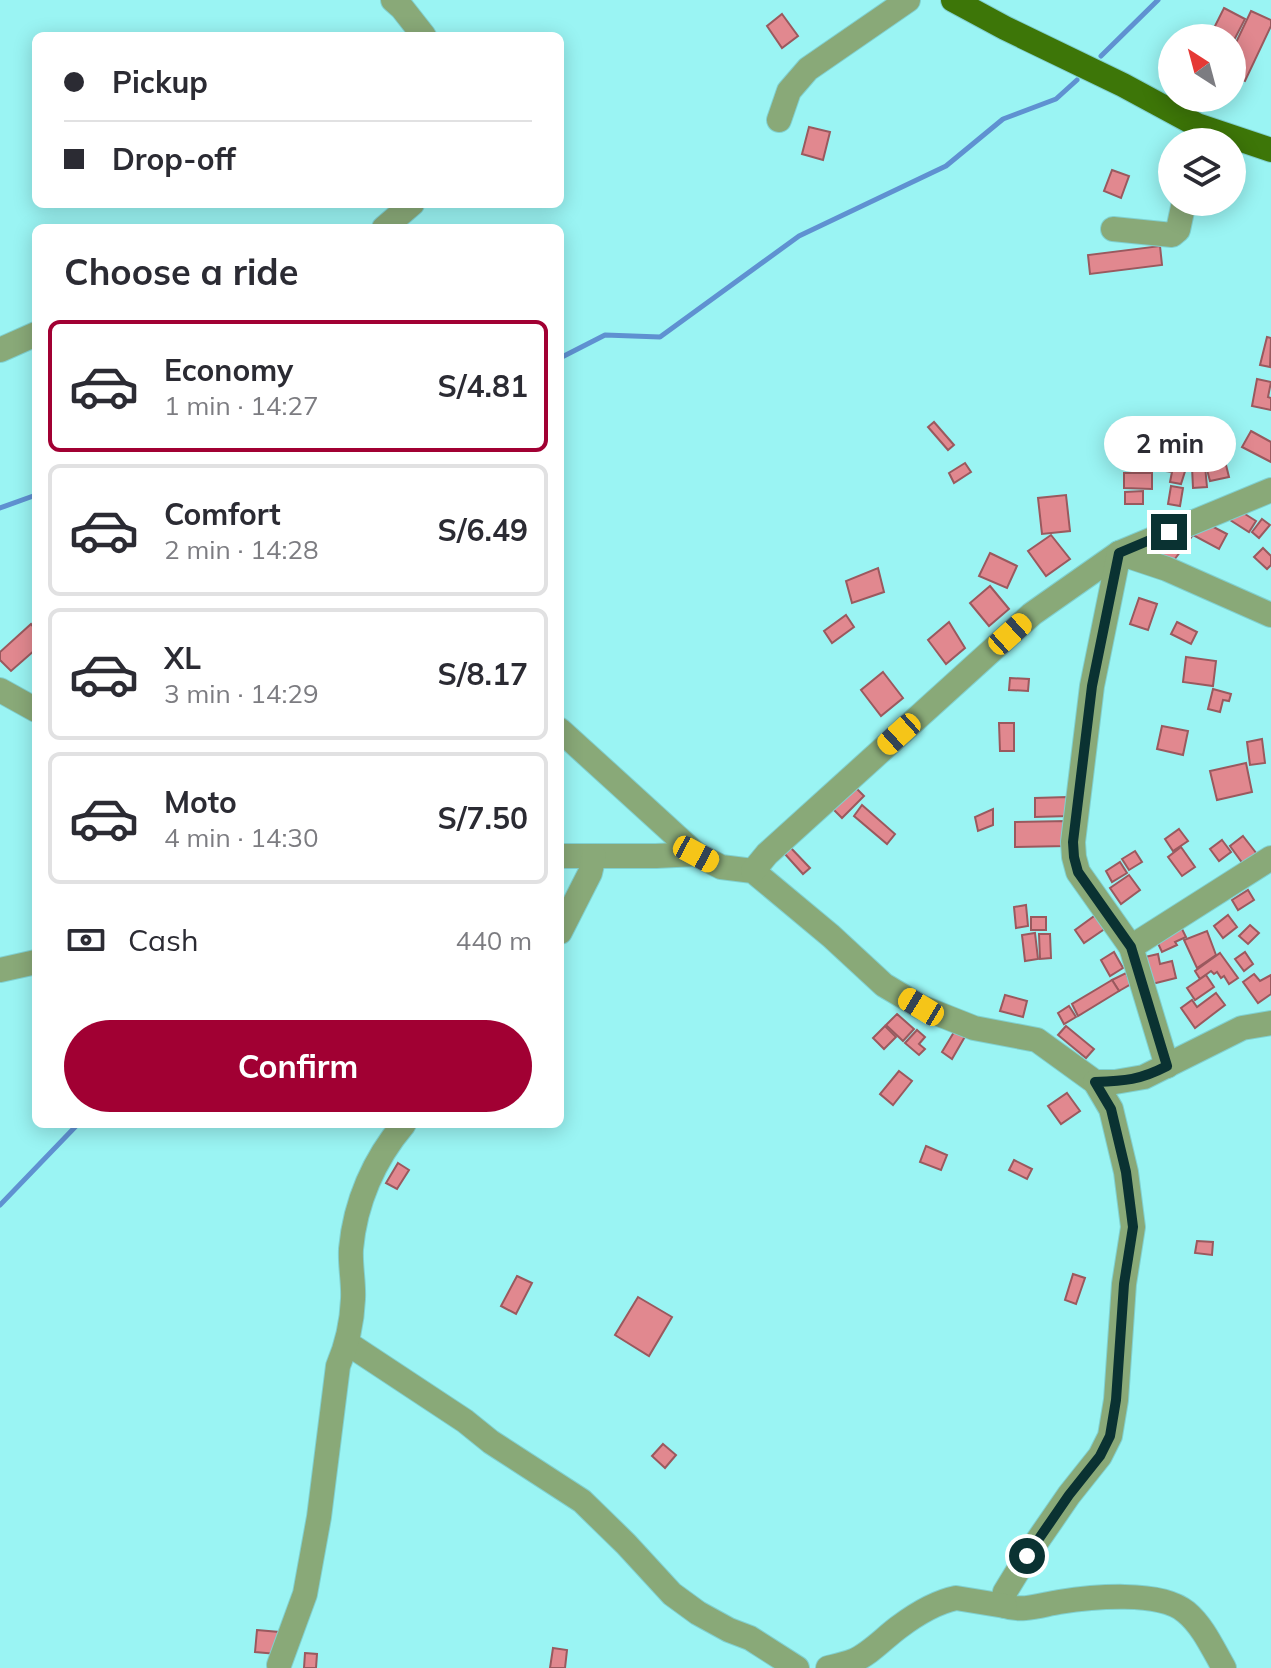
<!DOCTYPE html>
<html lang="en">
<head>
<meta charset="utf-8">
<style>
  :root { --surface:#fff; --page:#f7f7f7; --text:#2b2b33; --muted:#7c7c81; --line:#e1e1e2; --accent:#a10033 }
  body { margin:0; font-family:Mulish,sans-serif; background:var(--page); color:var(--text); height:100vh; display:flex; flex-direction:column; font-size:30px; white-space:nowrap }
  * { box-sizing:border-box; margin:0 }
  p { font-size:26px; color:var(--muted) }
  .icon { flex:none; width:44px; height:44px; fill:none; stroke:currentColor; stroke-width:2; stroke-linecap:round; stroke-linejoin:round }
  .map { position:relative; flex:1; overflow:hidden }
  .side { position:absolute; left:32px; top:224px; width:532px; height:904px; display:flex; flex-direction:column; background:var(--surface); border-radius:12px; box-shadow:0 4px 20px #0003 }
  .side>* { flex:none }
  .guide { position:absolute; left:32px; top:32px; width:532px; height:176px; border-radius:12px; box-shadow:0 4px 20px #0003; display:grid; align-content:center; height:176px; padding:0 32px; background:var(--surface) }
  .needle { width:52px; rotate:324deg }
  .buttons { position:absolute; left:1158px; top:24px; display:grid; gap:16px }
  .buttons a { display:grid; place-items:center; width:88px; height:88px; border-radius:50%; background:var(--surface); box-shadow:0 4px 20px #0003; font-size:40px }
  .end { position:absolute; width:36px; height:36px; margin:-18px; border:10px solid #0a3232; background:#fff; box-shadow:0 0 0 4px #fff }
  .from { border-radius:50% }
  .bubble { position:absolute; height:56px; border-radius:28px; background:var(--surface); box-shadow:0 4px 20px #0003; font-size:26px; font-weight:700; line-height:56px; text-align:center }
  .car { position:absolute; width:24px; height:48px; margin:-24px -12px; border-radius:10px; box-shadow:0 0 6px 2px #0007; background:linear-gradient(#f5c518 24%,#345 0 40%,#f5c518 0 76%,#345 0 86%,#f5c518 0) }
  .guide b { display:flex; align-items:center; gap:28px; height:76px; font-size:30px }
  .guide b+b { border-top:2px solid var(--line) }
  .guide i { width:20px; height:20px; background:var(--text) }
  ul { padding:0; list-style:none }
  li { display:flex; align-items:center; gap:24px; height:132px; margin:0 16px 12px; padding:0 16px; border:4px solid var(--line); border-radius:12px }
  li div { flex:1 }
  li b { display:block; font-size:30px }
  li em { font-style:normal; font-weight:700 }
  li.current { border-color:var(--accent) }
  li>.icon { width:72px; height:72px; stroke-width:1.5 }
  h2 { padding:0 32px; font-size:36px; line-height:96px }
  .pay { display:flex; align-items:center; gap:20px; height:88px; padding:0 32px; font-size:30px }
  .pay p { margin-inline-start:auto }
  .primary-button { display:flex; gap:16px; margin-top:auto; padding:16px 32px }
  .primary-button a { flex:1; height:92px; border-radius:48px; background:var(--accent); color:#fff; font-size:32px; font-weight:700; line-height:92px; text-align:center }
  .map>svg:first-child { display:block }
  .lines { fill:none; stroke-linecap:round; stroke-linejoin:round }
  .stream { stroke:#5f91d1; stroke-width:5 }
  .building { fill:#e1888f; stroke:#9a595e; stroke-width:2 }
  .minor-casing { stroke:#80d1d0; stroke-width:26 }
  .major-casing { stroke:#80d1d0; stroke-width:26 }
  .minor { stroke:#89a978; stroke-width:24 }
  .major { stroke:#3d7608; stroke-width:24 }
  .route { stroke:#0a3232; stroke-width:10 }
</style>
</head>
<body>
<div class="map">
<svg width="1271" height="1668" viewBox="0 0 1271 1668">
  <rect width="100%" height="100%" fill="#9af4f3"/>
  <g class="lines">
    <g class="stream">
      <path d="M1101,56L1158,0"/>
      <path d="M560,358L605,335L660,337L799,236L946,166L1003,119L1056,99L1077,80"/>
      <path d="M0,508L36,495"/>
      <path d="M0,1205L78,1124"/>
    </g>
  </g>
  <g class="building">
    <path d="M1224,8L1245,19L1232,44V38H1209Z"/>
    <path d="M1251,11L1271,20V26L1245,81L1232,75V51Z"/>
    <path d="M782,14L798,36L782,48L767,26Z"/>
    <path d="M809,127L830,132L823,160L802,154Z"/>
    <path d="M1112,170L1129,176L1121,198L1104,191Z"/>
    <path d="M1160,246L1162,265L1090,274L1088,255Z"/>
    <path d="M1267,337L1271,338L1270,367L1260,365Z"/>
    <path d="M1257,379L1271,382L1268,397L1271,398V410L1252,406Z"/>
    <path d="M934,422L954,445L948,450L928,427Z"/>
    <path d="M1251,431L1271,442V462L1242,447Z"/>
    <path d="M1221,446L1224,458L1207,462L1204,449Z"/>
    <path d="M1172,447L1190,448L1189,460L1171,459Z"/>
    <path d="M1202,448L1203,464L1193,465L1192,449Z"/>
    <path d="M1225,461L1229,477L1210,481L1206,466Z"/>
    <path d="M1167,462L1187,465L1181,484L1170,482L1172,472L1165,471Z"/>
    <path d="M965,463L971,472L954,483L949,473Z"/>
    <path d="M1205,466L1207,487L1193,488L1192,467Z"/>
    <path d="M1124,473H1152V489L1124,488Z"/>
    <path d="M1171,486L1183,488L1180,506L1168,504Z"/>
    <path d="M1143,491V504H1125V492Z"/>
    <path d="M1066,495L1070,531L1042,534L1038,498Z"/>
    <path d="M1237,509L1256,521L1249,532L1230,520Z"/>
    <path d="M1262,519L1270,525L1259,538L1252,532Z"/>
    <path d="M1200,520L1227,534L1219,549L1193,535Z"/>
    <path d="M1184,528L1193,535L1171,564L1151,554Z"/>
    <path d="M1051,535L1070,559L1046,576L1028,551Z"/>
    <path d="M1263,548L1271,556V565L1267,569L1254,557Z"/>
    <path d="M990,553L1017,566L1007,588L979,576Z"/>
    <path d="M878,568L884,592L852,603L846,581Z"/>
    <path d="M990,586L1009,609L989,626L970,603Z"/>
    <path d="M1139,598L1157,604L1148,630L1130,624Z"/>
    <path d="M846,615L854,627L832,643L824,631Z"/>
    <path d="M949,622L965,648L946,664L928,640Z"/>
    <path d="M1177,622L1197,632L1191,644L1171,634Z"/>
    <path d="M31,624L36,630V649L11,671L0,660V652Z"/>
    <path d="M1186,657L1216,661L1213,686L1183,682Z"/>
    <path d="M883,672L903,698L881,716L861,690Z"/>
    <path d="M1010,678L1029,679L1028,691L1009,690Z"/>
    <path d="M1213,689L1231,694L1229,701L1223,700L1220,712L1208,709Z"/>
    <path d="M999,723H1014V751H1000Z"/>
    <path d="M1162,726L1188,731L1183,755L1157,749Z"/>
    <path d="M1262,739L1265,763L1250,765L1247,742Z"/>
    <path d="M1246,763L1252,792L1217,800L1210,771Z"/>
    <path d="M852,784L864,796L842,818L830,806Z"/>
    <path d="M1067,797L1068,816L1035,817V798Z"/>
    <path d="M862,805L895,834L887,844L854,816Z"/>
    <path d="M993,809V825L978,831L975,817Z"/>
    <path d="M1067,821V846L1015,847V822Z"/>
    <path d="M1179,829L1188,841L1173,851L1165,839Z"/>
    <path d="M1243,836L1260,858L1246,868L1230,846Z"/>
    <path d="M1222,840L1231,852L1219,861L1210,849Z"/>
    <path d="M790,847L810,868L803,874L784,853Z"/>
    <path d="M1181,847L1195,867L1182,876L1168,857Z"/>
    <path d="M1135,851L1142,862L1129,870L1122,859Z"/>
    <path d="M1120,862L1127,873L1112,882L1106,871Z"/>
    <path d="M1129,875L1140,890L1121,904L1110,888Z"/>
    <path d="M1248,890L1254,900L1238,910L1232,900Z"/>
    <path d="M1026,905L1028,926L1016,928L1014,907Z"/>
    <path d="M1097,914L1106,928L1084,943L1075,930Z"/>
    <path d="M1228,915L1237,927L1223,938L1214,926Z"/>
    <rect x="1031" y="917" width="15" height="13"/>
    <path d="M1179,923L1186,937L1175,942L1177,945L1162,952L1154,935Z"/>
    <path d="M1250,925L1259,933L1248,944L1239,936Z"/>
    <path d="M1207,931L1216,955L1197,968L1184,940Z"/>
    <path d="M1035,933L1038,959L1025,961L1022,935Z"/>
    <path d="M1039,934H1050L1051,958L1040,959Z"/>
    <path d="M1114,952L1123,968L1110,976L1101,960Z"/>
    <path d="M1245,952L1253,964L1244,971L1235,959Z"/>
    <path d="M1220,953L1238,978L1229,984L1224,976L1221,978L1217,972L1214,974L1211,971L1200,979L1195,971Z"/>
    <path d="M1158,954L1160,964L1172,961L1176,978L1152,984L1145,957Z"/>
    <path d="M1126,973L1131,984L1119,991L1112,980Z"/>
    <path d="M1254,974L1260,981L1271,975V994L1258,1003L1243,982Z"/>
    <path d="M1206,975L1214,987L1195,1000L1187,988Z"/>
    <path d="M1112,980L1119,991L1078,1016L1072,1004Z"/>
    <path d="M1216,993L1225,1005L1195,1028L1181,1008L1192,1000L1197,1007Z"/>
    <path d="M1005,995L1027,1001L1023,1017L1000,1011Z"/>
    <path d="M1069,1006L1076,1017L1064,1024L1058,1013Z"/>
    <path d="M897,1014L914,1029L903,1041L886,1025Z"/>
    <path d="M885,1026L896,1037L884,1049L873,1038Z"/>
    <path d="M1066,1026L1094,1049L1086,1058L1058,1035Z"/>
    <path d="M957,1027L967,1033L952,1059L942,1052Z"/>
    <path d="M917,1030L925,1037L919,1044L925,1049L919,1055L905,1043Z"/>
    <path d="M899,1071L912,1081L893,1105L880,1094Z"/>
    <path d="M1067,1093L1080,1111L1061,1124L1048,1106Z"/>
    <path d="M926,1146L947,1155L941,1170L920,1162Z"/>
    <path d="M1014,1160L1032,1169L1027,1179L1009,1170Z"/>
    <path d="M398,1163L409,1170L397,1189L386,1183Z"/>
    <path d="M1197,1241L1213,1242L1212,1255L1195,1253Z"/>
    <path d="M1073,1274L1085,1278L1076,1304L1065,1300Z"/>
    <path d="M517,1276L532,1283L516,1314L501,1306Z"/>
    <path d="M638,1297L672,1317L649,1356L615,1335Z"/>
    <path d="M663,1444L676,1455L665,1468L652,1456Z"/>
    <path d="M257,1630L279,1632L277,1654L255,1652Z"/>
    <path d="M553,1648L567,1650L565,1668H550Z"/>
    <path d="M305,1653L317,1654L316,1668H304Z"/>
  </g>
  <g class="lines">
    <g class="minor-casing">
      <g id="minor">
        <path d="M393,0L402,8L424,36"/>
        <path d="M779,120L789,91L808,69L908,0"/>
        <path d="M384,228L412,204"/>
        <path d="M1113,229L1172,235L1178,230L1184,202"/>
        <path d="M0,350L36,334"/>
        <path d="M0,690L36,710"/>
        <path d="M560,730L696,854L721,867L753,871L831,936L884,985L921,1007L974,1028L1037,1040L1095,1082L1111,1109L1126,1172L1133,1227L1124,1284L1116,1400L1110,1436L1100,1456L1069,1495L1027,1556L1005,1592L1003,1600L1005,1606C1022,1612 1041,1605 1059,1602C1091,1597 1160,1590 1186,1612C1203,1626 1213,1649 1224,1668"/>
        <path d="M560,856H656L696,854"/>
        <path d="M753,871L767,854L1032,614L1119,553L1271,490"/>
        <path d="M560,932L590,873L594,856"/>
        <path d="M1131,947L1078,872L1074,857L1073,842L1092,686L1119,553L1167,569L1271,615"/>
        <path d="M0,970L36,962"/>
        <path d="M1167,1066L1131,947L1271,858"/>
        <path d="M1095,1082H1115L1144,1077L1242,1028L1271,1023"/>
        <path d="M347,1343L465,1421L491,1442L582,1501L626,1544L672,1594L698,1613L729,1630L750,1638L797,1668"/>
        <path d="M279,1665L305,1594L319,1517L338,1366C347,1345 352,1323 353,1299C354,1283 350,1266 351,1249C355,1203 374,1159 404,1124"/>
        <path d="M828,1668C836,1666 845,1664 853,1661C870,1654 884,1638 899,1627C915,1615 937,1602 956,1598L1005,1606"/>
      </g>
    </g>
    <g class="major-casing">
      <path id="major" d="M953,0L1005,28L1123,85L1197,125L1271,150"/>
    </g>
    <use href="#minor" class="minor"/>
    <use href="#major" class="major"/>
  </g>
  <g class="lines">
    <path class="route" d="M1027,1556L1069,1495L1100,1456L1110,1436L1116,1400L1124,1284L1133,1227L1126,1172L1111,1109L1095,1082C1125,1081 1140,1080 1167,1066L1131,947L1078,872L1074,857L1073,842L1092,686L1119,553L1169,532"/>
  </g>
</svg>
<div class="buttons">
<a><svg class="needle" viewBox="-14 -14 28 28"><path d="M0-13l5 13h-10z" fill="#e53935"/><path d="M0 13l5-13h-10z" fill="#7c7c81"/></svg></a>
<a><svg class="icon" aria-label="layers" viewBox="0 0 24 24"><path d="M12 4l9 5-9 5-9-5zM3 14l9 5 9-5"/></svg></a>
</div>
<i class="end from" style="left:1027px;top:1556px"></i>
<i class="end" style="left:1169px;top:532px"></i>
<div class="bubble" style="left:1104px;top:416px;width:132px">2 min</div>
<i class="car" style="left:1010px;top:634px;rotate:48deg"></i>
<i class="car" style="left:899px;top:734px;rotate:228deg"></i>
<i class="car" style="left:696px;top:854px;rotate:118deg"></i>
<i class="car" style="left:921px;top:1007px;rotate:301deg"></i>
<div class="guide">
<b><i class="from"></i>Pickup</b>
<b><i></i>Drop-off</b>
</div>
<section class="side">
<h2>Choose a ride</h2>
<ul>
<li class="current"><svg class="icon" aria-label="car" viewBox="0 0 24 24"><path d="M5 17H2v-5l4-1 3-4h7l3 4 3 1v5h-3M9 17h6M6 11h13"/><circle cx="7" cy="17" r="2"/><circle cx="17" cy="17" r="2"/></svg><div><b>Economy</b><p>1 min · 14:27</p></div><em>S/4.81</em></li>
<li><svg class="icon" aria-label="car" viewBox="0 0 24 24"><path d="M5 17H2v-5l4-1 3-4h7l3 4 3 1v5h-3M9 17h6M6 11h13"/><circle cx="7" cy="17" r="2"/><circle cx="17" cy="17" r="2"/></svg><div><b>Comfort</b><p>2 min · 14:28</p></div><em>S/6.49</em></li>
<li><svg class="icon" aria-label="car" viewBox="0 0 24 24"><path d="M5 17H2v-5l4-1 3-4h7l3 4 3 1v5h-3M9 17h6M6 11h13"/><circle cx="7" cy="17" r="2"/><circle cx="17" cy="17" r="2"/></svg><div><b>XL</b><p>3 min · 14:29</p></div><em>S/8.17</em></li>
<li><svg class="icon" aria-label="car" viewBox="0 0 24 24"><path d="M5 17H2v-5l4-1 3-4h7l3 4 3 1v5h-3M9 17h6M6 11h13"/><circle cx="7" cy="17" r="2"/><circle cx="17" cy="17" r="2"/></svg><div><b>Moto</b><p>4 min · 14:30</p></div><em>S/7.50</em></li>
</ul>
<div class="pay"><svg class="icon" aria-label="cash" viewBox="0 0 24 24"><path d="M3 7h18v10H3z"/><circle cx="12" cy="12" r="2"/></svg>Cash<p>440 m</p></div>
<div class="primary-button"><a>Confirm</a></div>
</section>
</div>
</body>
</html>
